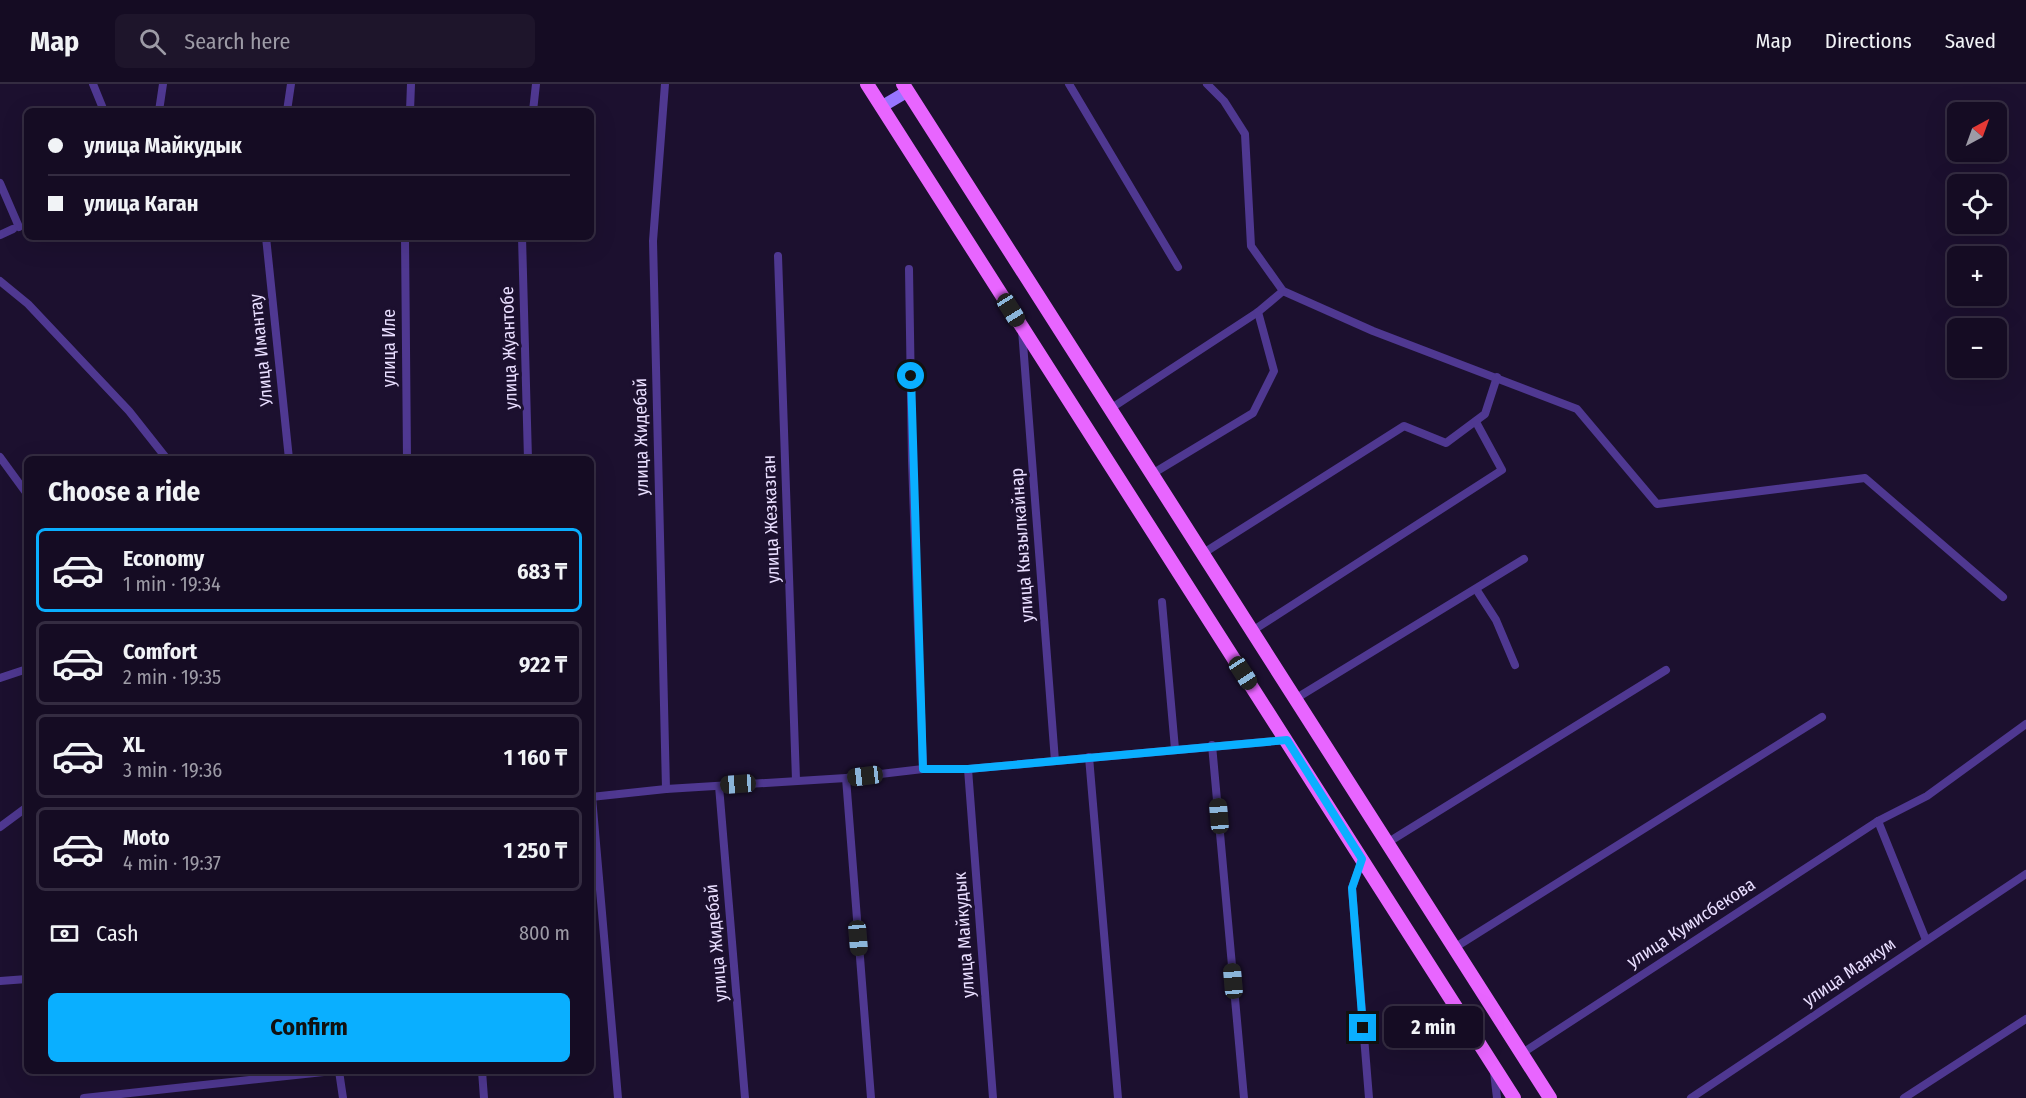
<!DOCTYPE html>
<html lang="en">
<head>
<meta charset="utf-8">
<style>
  :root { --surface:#150c23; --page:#1e152b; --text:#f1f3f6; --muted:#9d9ba6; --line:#342c41; --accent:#0aafff }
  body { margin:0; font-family:"Fira Sans Condensed",sans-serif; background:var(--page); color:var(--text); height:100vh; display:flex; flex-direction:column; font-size:22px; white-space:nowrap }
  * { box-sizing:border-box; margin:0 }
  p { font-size:20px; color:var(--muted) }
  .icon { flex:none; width:33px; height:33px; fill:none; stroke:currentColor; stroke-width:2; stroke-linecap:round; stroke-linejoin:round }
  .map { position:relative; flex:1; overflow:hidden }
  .details { position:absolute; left:24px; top:372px; width:570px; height:618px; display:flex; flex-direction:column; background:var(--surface); border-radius:9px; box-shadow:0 6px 24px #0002,0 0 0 2px var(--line) }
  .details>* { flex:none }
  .banner { position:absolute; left:24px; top:24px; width:570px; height:132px; border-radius:9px; box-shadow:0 6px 24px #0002,0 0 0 2px var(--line); display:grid; align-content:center; height:132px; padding:0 24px; background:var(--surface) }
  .needle { width:39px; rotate:41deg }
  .fabs { position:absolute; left:1947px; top:18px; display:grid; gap:12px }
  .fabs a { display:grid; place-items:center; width:60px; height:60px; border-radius:9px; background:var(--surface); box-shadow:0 6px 24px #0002,0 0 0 2px var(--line); font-size:30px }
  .end { position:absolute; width:27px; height:27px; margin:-14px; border:8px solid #0aafff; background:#111; box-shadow:0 0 0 3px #111 }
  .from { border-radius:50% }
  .bubble { position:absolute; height:42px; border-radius:9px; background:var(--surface); box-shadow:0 6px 24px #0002,0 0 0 2px var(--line); font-size:20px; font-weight:700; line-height:42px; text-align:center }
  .car { position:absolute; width:18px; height:36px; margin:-18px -9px; border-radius:8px; box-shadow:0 0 4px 2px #0007; background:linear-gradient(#222 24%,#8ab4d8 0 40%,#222 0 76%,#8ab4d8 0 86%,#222 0) }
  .banner b { display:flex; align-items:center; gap:21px; height:57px; font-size:22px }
  .banner b+b { border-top:2px solid var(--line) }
  .banner i { width:15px; height:15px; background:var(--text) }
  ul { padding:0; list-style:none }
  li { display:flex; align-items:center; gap:18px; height:84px; margin:0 12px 9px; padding:0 12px; border:3px solid var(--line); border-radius:9px }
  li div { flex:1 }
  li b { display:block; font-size:22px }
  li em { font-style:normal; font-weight:700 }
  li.on { border-color:var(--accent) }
  li>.icon { width:54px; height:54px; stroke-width:1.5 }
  h2 { padding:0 24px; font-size:27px; line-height:72px }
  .pay { display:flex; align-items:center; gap:15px; height:66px; padding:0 24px; font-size:22px }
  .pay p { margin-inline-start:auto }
  .primary-button { display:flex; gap:12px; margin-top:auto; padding:12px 24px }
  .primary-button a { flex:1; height:69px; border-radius:9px; background:var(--accent); color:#111; font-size:24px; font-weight:700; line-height:69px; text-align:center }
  header { display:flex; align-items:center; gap:36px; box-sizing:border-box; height:84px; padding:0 30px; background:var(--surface); border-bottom:2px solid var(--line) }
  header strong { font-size:28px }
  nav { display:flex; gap:33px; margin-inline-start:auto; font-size:21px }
  .search { width:420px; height:54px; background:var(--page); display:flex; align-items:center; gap:15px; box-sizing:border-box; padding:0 21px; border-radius:9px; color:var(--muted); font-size:22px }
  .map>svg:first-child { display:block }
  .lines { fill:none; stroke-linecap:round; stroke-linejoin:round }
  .street { stroke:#4f3891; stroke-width:8 }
  .secondary { stroke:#9875ff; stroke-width:12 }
  .primary { stroke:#e865ff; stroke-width:14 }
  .route { stroke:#0aafff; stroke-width:8 }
  .labels { text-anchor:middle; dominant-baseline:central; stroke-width:6; stroke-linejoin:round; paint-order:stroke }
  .street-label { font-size:18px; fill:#e9deff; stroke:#1c102f }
</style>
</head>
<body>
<header>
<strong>Map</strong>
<div class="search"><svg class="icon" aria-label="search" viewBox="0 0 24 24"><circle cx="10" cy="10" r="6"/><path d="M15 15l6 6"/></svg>Search here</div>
<nav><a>Map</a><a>Directions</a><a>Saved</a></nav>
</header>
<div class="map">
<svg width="2026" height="1014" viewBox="0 0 2026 1014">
  <rect width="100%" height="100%" fill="#1c102f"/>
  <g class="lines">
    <g class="street">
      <path d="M93,0L104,27"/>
      <path d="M665,0L653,157L666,705"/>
      <path d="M1069,0L1178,183"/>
      <path d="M1207,0L1224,17L1245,50L1251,162L1283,207L1373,247L1577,325L1657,420L1865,394L2003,513"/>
      <path d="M159,27L163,0"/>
      <path d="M287,27L291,0"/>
      <path d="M410,27L411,0"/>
      <path d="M533,27L536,0"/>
      <path d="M0,99L19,143"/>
      <path d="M0,151L13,145"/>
      <path d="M266,153L289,375"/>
      <path d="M405,153L407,375"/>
      <path d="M522,153L528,375"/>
      <path d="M778,172L796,696"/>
      <path d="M909,185L912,377L923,685"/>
      <path d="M0,197L28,220L129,327L167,375"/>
      <path d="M1022,246L1055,677"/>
      <path d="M1110,325L1258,228L1283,207"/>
      <path d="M0,373L27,410"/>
      <path d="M1152,390L1253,329L1274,287L1258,228"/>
      <path d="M1202,470L1404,342L1446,359L1485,330L1497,293"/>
      <path d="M1476,505L1496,536L1515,581"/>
      <path d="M1162,518L1175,665"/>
      <path d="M1252,547L1502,386L1476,338"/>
      <path d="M0,594L27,585"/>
      <path d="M1295,615L1524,475"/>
      <path d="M1212,661L1244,1014"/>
      <path d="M1089,673L1118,1014"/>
      <path d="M968,685L993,1014"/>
      <path d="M846,694L871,1014"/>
      <path d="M719,702L745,1014"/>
      <path d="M591,713L666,705L846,694L923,685H968L1287,656"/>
      <path d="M592,713L618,1014"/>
      <path d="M1878,737L1926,856"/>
      <path d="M0,743L27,723"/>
      <path d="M1387,759L1666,586"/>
      <path d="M1362,776L1352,804L1369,1014"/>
      <path d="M1454,864L1822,633"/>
      <path d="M0,897L27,895"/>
      <path d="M1521,970L1878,737L1927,712L2026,640"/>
      <path d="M339,987L343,1014"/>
      <path d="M482,987L484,1014"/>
      <path d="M1494,988L1497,1014"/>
      <path d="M84,1014L333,987"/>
      <path d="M1691,1014L2026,790"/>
      <path d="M1904,1014L2026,935"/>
    </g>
    <path class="secondary" d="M881,23L908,7"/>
    <g class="primary">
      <path d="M867,0L1514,1014"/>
      <path d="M903,0L1550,1014"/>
    </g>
  </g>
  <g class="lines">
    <path class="route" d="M911,292L923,685H968L1287,656L1362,775L1352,804L1363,944"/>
  </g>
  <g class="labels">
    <g class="street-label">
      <text transform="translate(389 264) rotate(-90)">улица Иле</text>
      <text transform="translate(509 264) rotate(-92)">улица Жуантобе</text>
      <text transform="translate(261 266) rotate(-96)">Улица Имантау</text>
      <text transform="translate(641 353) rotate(-91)">улица Жидебай</text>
      <text transform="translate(771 435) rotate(-92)">улица Жезказган</text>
      <text transform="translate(1022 461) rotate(-94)">улица Кызылкайнар</text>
      <text transform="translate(1691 839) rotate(-33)">улица Кумисбекова</text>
      <text transform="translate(964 851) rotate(-94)">улица Майкудык</text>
      <text transform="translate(716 859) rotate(-95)">улица Жидебай</text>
      <text transform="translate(1849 888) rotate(-34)">улица Маякум</text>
    </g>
  </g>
</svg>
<div class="fabs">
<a><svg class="needle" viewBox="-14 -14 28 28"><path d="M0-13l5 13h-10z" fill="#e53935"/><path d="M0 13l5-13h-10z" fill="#9d9ba6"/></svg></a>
<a><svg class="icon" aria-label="locate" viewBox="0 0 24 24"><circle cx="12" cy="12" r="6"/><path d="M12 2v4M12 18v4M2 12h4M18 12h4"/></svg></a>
<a>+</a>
<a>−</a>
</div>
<i class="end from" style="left:911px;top:292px"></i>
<i class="end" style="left:1363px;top:944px"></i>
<div class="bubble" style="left:1384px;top:922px;width:99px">2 min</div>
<i class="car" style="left:1011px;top:226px;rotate:148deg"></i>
<i class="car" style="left:1243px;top:589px;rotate:147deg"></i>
<i class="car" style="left:865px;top:692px;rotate:263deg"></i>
<i class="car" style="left:738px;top:700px;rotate:266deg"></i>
<i class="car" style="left:1219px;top:732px;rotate:355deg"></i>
<i class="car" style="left:858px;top:854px;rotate:175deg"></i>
<i class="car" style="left:1233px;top:897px;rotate:355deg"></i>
<div class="banner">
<b><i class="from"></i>улица Майкудык</b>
<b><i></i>улица Каган</b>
</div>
<section class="details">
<h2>Choose a ride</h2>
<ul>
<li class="on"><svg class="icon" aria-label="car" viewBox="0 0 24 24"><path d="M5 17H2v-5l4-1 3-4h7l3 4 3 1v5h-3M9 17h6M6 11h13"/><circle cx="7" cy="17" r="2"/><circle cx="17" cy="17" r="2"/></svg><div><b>Economy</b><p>1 min · 19:34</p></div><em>683 ₸</em></li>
<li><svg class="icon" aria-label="car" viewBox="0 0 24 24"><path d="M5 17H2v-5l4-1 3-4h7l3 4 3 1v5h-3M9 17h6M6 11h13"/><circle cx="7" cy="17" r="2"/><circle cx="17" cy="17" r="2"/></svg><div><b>Comfort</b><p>2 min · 19:35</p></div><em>922 ₸</em></li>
<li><svg class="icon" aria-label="car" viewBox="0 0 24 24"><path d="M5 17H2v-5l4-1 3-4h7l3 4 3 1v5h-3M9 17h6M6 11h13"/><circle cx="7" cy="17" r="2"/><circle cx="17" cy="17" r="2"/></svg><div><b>XL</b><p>3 min · 19:36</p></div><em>1 160 ₸</em></li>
<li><svg class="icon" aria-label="car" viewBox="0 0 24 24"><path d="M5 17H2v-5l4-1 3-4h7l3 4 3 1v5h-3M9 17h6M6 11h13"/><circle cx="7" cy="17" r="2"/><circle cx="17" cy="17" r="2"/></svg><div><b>Moto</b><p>4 min · 19:37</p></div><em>1 250 ₸</em></li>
</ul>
<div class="pay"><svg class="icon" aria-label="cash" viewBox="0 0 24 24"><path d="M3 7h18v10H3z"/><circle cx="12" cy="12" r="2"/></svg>Cash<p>800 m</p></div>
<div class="primary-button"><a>Confirm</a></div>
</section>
</div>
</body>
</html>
